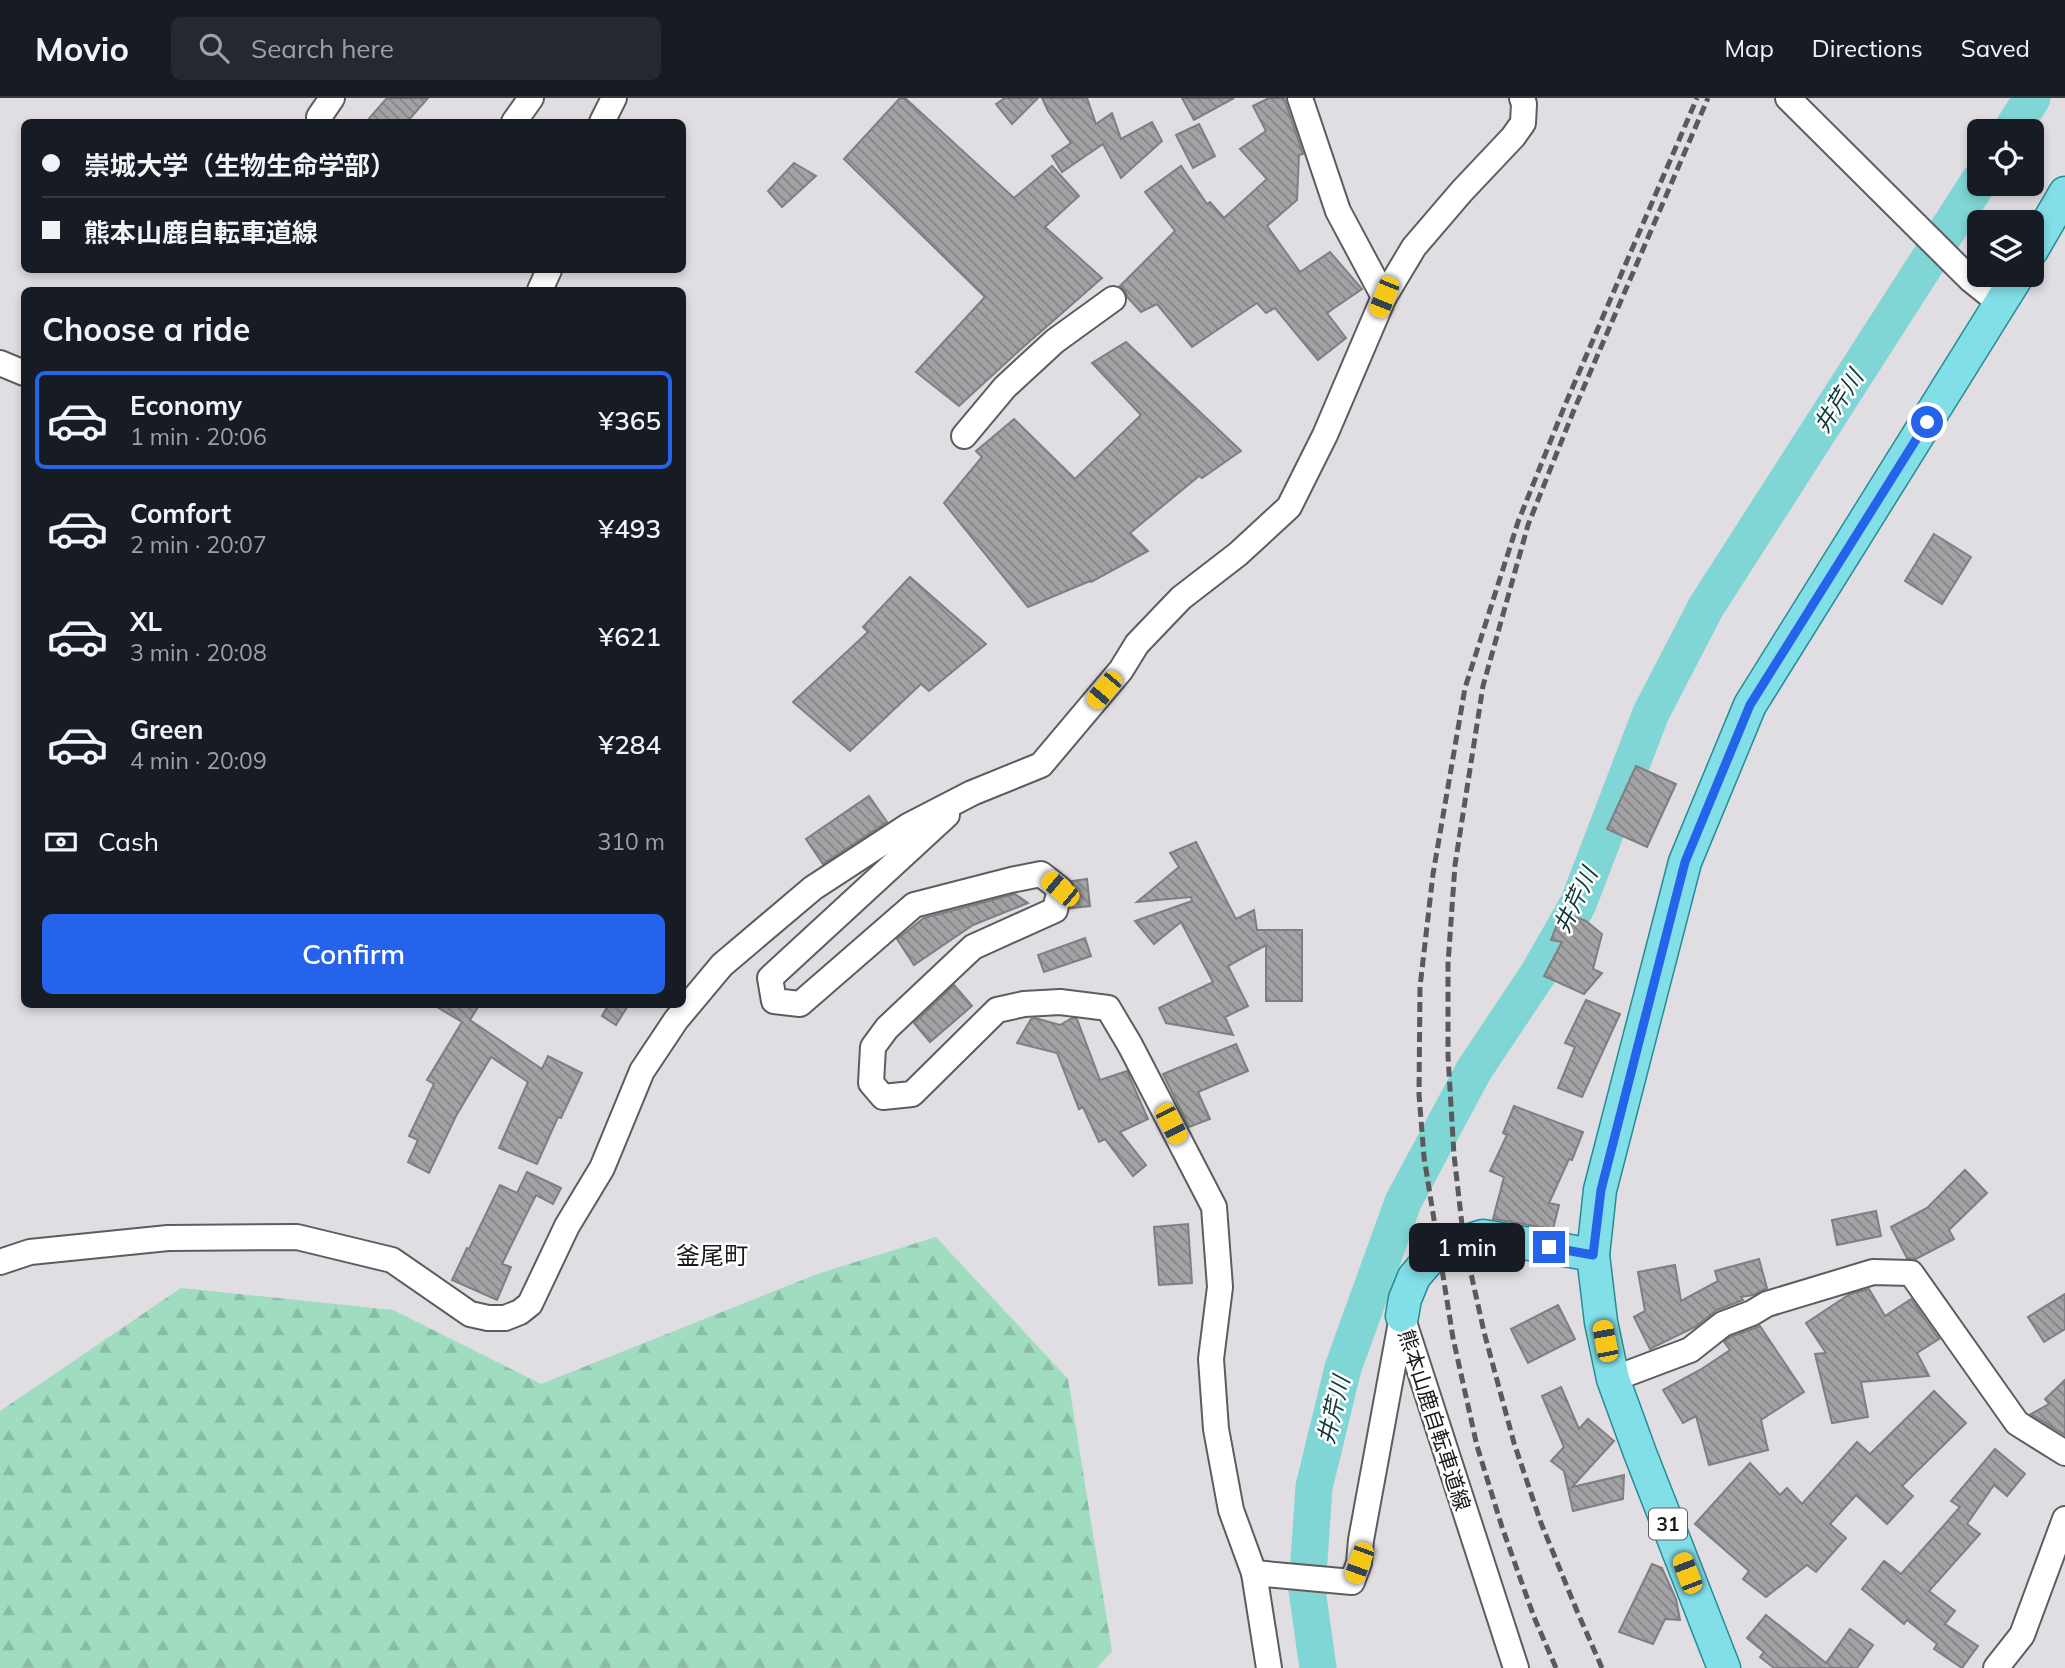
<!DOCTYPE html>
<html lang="en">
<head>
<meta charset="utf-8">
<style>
  :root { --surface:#171b24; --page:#242831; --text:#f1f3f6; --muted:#9ea1a6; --line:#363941; --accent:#2563eb }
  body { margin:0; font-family:Mulish,"Noto Sans JP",sans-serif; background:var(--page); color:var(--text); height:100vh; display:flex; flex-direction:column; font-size:26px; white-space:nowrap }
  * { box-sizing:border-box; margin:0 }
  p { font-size:23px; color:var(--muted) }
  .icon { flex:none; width:38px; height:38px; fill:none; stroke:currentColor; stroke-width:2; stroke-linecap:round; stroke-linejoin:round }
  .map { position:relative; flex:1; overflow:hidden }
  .details { position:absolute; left:21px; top:189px; width:665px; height:721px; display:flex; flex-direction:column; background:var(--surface); border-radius:10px; box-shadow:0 4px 10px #0003 }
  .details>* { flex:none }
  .top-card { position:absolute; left:21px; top:21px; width:665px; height:154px; border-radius:10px; box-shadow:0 4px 10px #0003; display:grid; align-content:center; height:154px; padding:0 21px; background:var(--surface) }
  .fabs { position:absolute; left:1967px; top:21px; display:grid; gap:14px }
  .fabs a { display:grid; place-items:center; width:77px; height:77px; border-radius:10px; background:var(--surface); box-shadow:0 4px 10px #0003; font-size:35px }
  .end { position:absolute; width:32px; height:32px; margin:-16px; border:9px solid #2563eb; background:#fff; box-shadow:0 0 0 4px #fff }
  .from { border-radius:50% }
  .bubble { position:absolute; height:49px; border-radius:10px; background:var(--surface); box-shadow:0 4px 10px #0003; font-size:23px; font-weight:600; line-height:49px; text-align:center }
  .car { position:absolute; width:21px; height:42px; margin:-21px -10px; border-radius:9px; box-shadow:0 0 5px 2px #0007; background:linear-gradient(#f5c518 24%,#345 0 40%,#f5c518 0 76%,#345 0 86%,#f5c518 0) }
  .top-card b { display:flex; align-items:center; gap:24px; height:66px; font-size:26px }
  .top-card b+b { border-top:2px solid var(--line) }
  .top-card i { width:18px; height:18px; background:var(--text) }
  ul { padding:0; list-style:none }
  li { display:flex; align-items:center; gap:21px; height:98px; margin:0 14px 10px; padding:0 7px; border:4px solid transparent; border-radius:10px }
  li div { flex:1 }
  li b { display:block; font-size:26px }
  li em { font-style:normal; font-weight:600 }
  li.current { border-color:var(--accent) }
  li>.icon { width:63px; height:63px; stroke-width:1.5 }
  h2 { padding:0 21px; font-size:32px; line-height:84px }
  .pay { display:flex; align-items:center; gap:18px; height:77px; padding:0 21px; font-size:26px }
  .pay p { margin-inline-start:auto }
  .button { display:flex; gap:14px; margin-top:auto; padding:14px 21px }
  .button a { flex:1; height:80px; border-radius:10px; background:var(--accent); color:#fff; font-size:28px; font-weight:600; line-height:80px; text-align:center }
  header { display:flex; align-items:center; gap:42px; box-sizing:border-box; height:98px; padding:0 35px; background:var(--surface); border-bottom:2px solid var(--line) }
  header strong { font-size:33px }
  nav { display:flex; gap:38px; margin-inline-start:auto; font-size:24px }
  .search { width:490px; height:63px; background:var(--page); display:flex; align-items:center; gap:18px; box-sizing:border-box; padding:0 24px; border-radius:10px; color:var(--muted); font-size:26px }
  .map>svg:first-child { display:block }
  .forest { fill:url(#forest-firs) }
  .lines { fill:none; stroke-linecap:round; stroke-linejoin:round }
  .river { stroke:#80d5d5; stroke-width:37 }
  .building { fill:url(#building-back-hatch); stroke:#7f7e82; stroke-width:2 }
  .minor-casing { stroke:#5d5c5f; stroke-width:28 }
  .major-casing { stroke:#278b95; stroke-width:35 }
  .minor { stroke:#fff; stroke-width:24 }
  .major { stroke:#82dee7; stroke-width:32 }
  .rail { stroke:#5a595b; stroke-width:5; stroke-dasharray:10 5; stroke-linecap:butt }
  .route { stroke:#2563eb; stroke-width:9 }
  .labels { text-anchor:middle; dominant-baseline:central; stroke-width:5; stroke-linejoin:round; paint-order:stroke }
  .shield { fill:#fff; stroke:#5f5e5f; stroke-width:2 }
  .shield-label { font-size:19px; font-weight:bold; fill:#1a191b }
  .street-label { font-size:21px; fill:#1a191b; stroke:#fff }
  .water-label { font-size:23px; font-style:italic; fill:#103939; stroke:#fff }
  .quarter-label { font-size:24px; fill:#1a191b; stroke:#fff }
</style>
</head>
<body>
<header>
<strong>Movio</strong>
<div class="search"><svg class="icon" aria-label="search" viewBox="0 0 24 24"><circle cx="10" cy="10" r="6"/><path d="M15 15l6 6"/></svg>Search here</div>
<nav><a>Map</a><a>Directions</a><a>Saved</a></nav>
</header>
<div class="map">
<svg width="2065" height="1570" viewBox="0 0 2065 1570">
  <defs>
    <pattern id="forest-firs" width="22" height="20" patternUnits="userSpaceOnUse" patternTransform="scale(1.75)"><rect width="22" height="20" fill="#a0dcc0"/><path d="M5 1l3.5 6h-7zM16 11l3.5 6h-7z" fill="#89bca4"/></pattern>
    <pattern id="building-back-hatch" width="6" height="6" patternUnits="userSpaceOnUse" patternTransform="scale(1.75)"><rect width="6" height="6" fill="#a3a2a5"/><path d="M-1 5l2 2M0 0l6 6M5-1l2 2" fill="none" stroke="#848386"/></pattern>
  </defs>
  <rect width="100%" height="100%" fill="#e0dee2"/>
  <path class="forest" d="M936,1139L1068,1281L1112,1553L1097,1570H0V1313L181,1190L393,1212L541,1286L820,1175Z"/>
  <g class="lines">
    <g class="river">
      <path d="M2011,33L2032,0"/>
      <path d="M1318,1570L1307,1492L1314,1389L1343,1270L1403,1104L1474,972L1538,876L1578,806L1651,615L1706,509L1979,83"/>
    </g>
  </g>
  <g class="building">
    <path d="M387,0H428L407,24H366Z"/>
    <path d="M900,0H905L1014,100L1052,68L1079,98L1045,129L1102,180L1021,251L959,308L916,274L985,199L844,61Z"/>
    <path d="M1005,0H1038L1012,26L996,6Z"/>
    <path d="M1042,0H1087L1096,26L1112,15L1121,41L1152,24L1162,43L1121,80L1103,46L1062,74L1052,58L1071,45L1048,13Z"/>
    <path d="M1182,0H1234L1194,22Z"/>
    <path d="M1269,0H1284L1303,56L1299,57L1297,102L1267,128L1300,174L1330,154L1362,191L1327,215L1346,240L1318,262L1275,210L1266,215L1257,205L1192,249L1157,206L1141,214L1128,200L1125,193L1120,188L1175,133L1145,94L1181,68L1207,106L1210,104L1224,120L1267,81L1240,51L1266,33L1253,8Z"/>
    <path d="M1199,26L1215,58L1193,70L1176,37Z"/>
    <path d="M794,65L816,78L782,109L768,93Z"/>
    <path d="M1126,244L1241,353L1202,380L1199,378L1130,435L1148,453L1091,484L1090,483L1028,509L944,405L982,359L976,353L1014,321L1075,381L1141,317L1092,265Z"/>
    <path d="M1934,436L1971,459L1942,506L1905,483Z"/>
    <path d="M910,479L986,546L929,593L921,586L850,653L793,604L868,534L863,529Z"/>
    <path d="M1636,668L1676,686L1647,749L1607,731Z"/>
    <path d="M869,698L887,724L823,766L806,741Z"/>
    <path d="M1196,744L1236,821L1254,812L1257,832H1302V903H1266V847L1228,868L1248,908L1225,919L1233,937L1166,925L1159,910L1213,884L1181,824L1154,846L1135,823L1192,803L1191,799L1137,804L1179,769L1170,755Z"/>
    <path d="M1087,781L1090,808L1071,810L1075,794L1072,783Z"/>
    <path d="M1015,796L1028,805L973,827L914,867L897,841L924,820Z"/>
    <path d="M1562,814L1586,823L1602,836L1593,871L1602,875L1584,896L1544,878L1562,844L1551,842Z"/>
    <path d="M1085,840L1091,858L1044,874L1038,857Z"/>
    <path d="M954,887L972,908L930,944L914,925Z"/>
    <path d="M1586,902L1620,916L1582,999L1558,990L1575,949L1565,945Z"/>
    <path d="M432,906H480L470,922L542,971L548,958L582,975L561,1020L558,1019L537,1066L499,1050L528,984L491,959L456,1018L429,1075L408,1064L418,1042L409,1038L434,986L427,982L462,924Z"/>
    <path d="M609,906H629L616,927L602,918Z"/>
    <path d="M1035,920L1060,927L1072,920L1077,921L1100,982L1127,973L1148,1021L1120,1034L1146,1067L1133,1078L1105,1041L1099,1044L1083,1009L1079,1011L1057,955L1017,945L1031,921Z"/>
    <path d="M1236,946L1248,973L1198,994L1210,1021L1189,1029L1163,976Z"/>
    <path d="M1514,1008L1583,1034L1572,1062L1569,1061L1549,1105L1559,1107L1553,1131L1493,1121L1504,1079L1490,1073L1507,1037L1503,1035Z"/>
    <path d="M1965,1072L1987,1095L1949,1132L1954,1141L1916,1161L1907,1160L1891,1129L1927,1110Z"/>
    <path d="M527,1074L561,1090L553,1106L536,1097L502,1166L511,1169L497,1202L452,1182L467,1150L469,1151L500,1087L517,1095Z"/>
    <path d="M1876,1113L1881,1138L1837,1147L1832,1122Z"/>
    <path d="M1188,1126L1192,1185L1159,1187L1154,1129Z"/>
    <path d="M1759,1161L1767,1190L1753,1197L1741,1199L1743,1202L1717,1212L1695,1229L1650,1251L1634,1219L1645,1213L1638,1174L1675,1167L1681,1203L1718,1183L1715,1173Z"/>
    <path d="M1869,1191L1885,1218L1911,1201L1939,1241L1917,1255L1929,1278L1861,1284L1868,1319L1832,1325L1815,1256L1826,1255L1806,1225L1850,1196Z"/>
    <path d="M2065,1196V1231L2044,1244L2028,1219Z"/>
    <path d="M1558,1207L1575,1241L1528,1265L1511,1231Z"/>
    <path d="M1760,1228L1804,1294L1761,1322L1768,1352L1709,1367L1696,1318L1683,1325L1663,1292L1700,1272L1730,1252L1724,1244L1730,1239Z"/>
    <path d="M2065,1282V1337L2031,1316L2049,1306L2045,1301Z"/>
    <path d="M1561,1289L1579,1331L1588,1321L1614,1343L1572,1389L1624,1377L1623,1401L1573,1413L1564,1373L1551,1363L1564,1349L1542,1298Z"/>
    <path d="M1934,1293L1966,1325L1902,1388L1913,1398L1887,1426L1856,1397L1830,1426L1846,1440L1816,1474L1807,1467L1766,1499L1743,1481L1749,1473L1695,1426L1750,1365L1780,1397L1787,1390L1802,1406L1857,1344L1870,1356Z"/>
    <path d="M1995,1351L2025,1376L2007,1398L1994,1387L1967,1426L1980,1436L1929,1493L1955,1513L1945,1526L1978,1548L1962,1570L1934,1551L1937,1546L1907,1522L1904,1526L1862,1491L1884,1463L1901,1476L1960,1409L1951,1403Z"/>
    <path d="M1652,1466L1662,1470L1676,1501L1680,1522L1665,1521L1653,1546L1619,1534Z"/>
    <path d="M1766,1517L1826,1565L1850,1531L1873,1547L1857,1570H1774L1760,1559L1764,1554L1747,1540Z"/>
  </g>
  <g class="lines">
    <g class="minor-casing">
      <g id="minor">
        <path d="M1300,0L1338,113L1384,199"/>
        <path d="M1788,0L1971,182L2001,206"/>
        <path d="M321,24L319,19L332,0"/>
        <path d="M514,24L531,0"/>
        <path d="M602,24L614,0"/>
        <path d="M540,192L549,172"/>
        <path d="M0,265L24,275"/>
        <path d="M964,338L1005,289L1055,243L1113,201"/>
        <path d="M947,717L770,880L774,903L800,906L914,807L1011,782L1041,776L1060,791L1055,812L973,849L887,930L873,949L871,985L883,999L912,996L997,912L1024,906L1060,904L1108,910L1130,947L1214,1109L1220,1189L1211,1261L1216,1331L1231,1412L1254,1475L1269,1570"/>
        <path d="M0,1164L30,1154L168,1140L297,1139L392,1162L470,1216L488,1220H505L520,1214L530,1206L567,1128L602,1070L642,973L676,922L722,867L813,790L908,728L972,695L1041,667L1121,572L1137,546L1181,500L1238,456L1289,409L1325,337L1384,199L1414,149L1462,93L1513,39L1523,25L1524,6L1522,0"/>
        <path d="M1402,1218L1516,1570"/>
        <path d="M1613,1281L1690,1252L1723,1226L1752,1215L1767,1206L1873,1174L1911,1175L2017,1325L2065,1355"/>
        <path d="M1254,1475L1352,1484L1359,1465L1361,1442L1401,1224"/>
        <path d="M1996,1570L2022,1537L2065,1421"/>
      </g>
    </g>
    <g class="major-casing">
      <g id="major">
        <path d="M2032,152L2065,95"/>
        <path d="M1402,1218L1405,1201L1414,1179L1431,1159L1448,1149L1483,1138L1593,1157"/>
        <path d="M1724,1570L1640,1355L1613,1281L1601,1224L1593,1157L1600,1092L1685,764L1750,607L2018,177"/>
      </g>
    </g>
    <use href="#minor" class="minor"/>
    <use href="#major" class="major"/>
    <g class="rail">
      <path d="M1556,1570L1534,1519L1502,1429L1477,1348L1453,1240L1424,1059L1419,996L1420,889L1433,776L1465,590L1518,424L1565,307L1697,0"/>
      <path d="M1602,1570L1577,1513L1541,1425L1514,1345L1484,1234L1464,1144L1454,1057L1448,958V866L1455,767L1483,588L1528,427L1574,312L1708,0"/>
    </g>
  </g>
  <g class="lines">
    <path class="route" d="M1549,1149L1593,1157L1601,1092L1685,764L1750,607L1927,324"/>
  </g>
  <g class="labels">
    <rect class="shield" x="1649" y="1410.5" width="38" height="31" rx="5"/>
    <g class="shield-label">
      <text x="1668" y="1426">31</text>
    </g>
    <g class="street-label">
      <text transform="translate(1435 1322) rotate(72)">熊本山鹿自転車道線</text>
    </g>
    <g class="water-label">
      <text transform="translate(1838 303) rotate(-57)">井芹川</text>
      <text transform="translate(1575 802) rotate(-64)">井芹川</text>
      <text transform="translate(1333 1312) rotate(-76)">井芹川</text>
    </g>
    <g class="quarter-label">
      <text x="712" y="1157">釜尾町</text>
    </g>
  </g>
</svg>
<div class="fabs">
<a><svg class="icon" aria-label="locate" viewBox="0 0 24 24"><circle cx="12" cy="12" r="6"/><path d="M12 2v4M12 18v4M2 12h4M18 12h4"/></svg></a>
<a><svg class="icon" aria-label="layers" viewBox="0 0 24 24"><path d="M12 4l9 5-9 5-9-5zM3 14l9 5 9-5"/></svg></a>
</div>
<i class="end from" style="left:1927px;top:324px"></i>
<i class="end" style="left:1549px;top:1149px"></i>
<div class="bubble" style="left:1409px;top:1125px;width:116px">1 min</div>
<i class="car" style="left:1384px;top:199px;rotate:202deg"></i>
<i class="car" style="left:1104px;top:592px;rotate:220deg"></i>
<i class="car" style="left:1060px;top:791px;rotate:310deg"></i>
<i class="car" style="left:1171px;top:1026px;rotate:153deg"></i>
<i class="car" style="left:1605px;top:1243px;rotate:349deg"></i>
<i class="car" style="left:1359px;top:1465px;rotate:200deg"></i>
<i class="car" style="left:1687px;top:1475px;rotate:339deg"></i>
<div class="top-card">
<b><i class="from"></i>崇城大学（生物生命学部）</b>
<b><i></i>熊本山鹿自転車道線</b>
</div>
<section class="details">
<h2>Choose a ride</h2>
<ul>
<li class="current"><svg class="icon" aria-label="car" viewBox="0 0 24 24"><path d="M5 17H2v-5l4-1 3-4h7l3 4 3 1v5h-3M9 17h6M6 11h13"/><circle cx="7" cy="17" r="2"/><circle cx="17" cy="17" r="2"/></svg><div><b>Economy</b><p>1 min · 20:06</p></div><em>¥365</em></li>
<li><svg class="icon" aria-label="car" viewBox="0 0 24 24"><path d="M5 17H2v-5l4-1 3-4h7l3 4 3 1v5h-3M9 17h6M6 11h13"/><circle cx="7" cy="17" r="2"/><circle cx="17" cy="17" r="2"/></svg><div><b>Comfort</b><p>2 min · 20:07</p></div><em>¥493</em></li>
<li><svg class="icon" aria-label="car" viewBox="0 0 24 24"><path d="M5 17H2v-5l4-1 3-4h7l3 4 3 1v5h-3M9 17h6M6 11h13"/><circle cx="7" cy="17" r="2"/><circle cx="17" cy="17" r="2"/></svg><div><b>XL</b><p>3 min · 20:08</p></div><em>¥621</em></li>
<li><svg class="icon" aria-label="car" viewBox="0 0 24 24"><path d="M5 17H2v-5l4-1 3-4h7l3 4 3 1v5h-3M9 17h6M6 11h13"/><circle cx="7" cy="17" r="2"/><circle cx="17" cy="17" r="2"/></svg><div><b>Green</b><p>4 min · 20:09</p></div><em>¥284</em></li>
</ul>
<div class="pay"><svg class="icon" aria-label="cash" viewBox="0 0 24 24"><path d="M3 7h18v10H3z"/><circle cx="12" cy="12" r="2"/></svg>Cash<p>310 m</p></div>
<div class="button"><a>Confirm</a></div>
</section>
</div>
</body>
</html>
